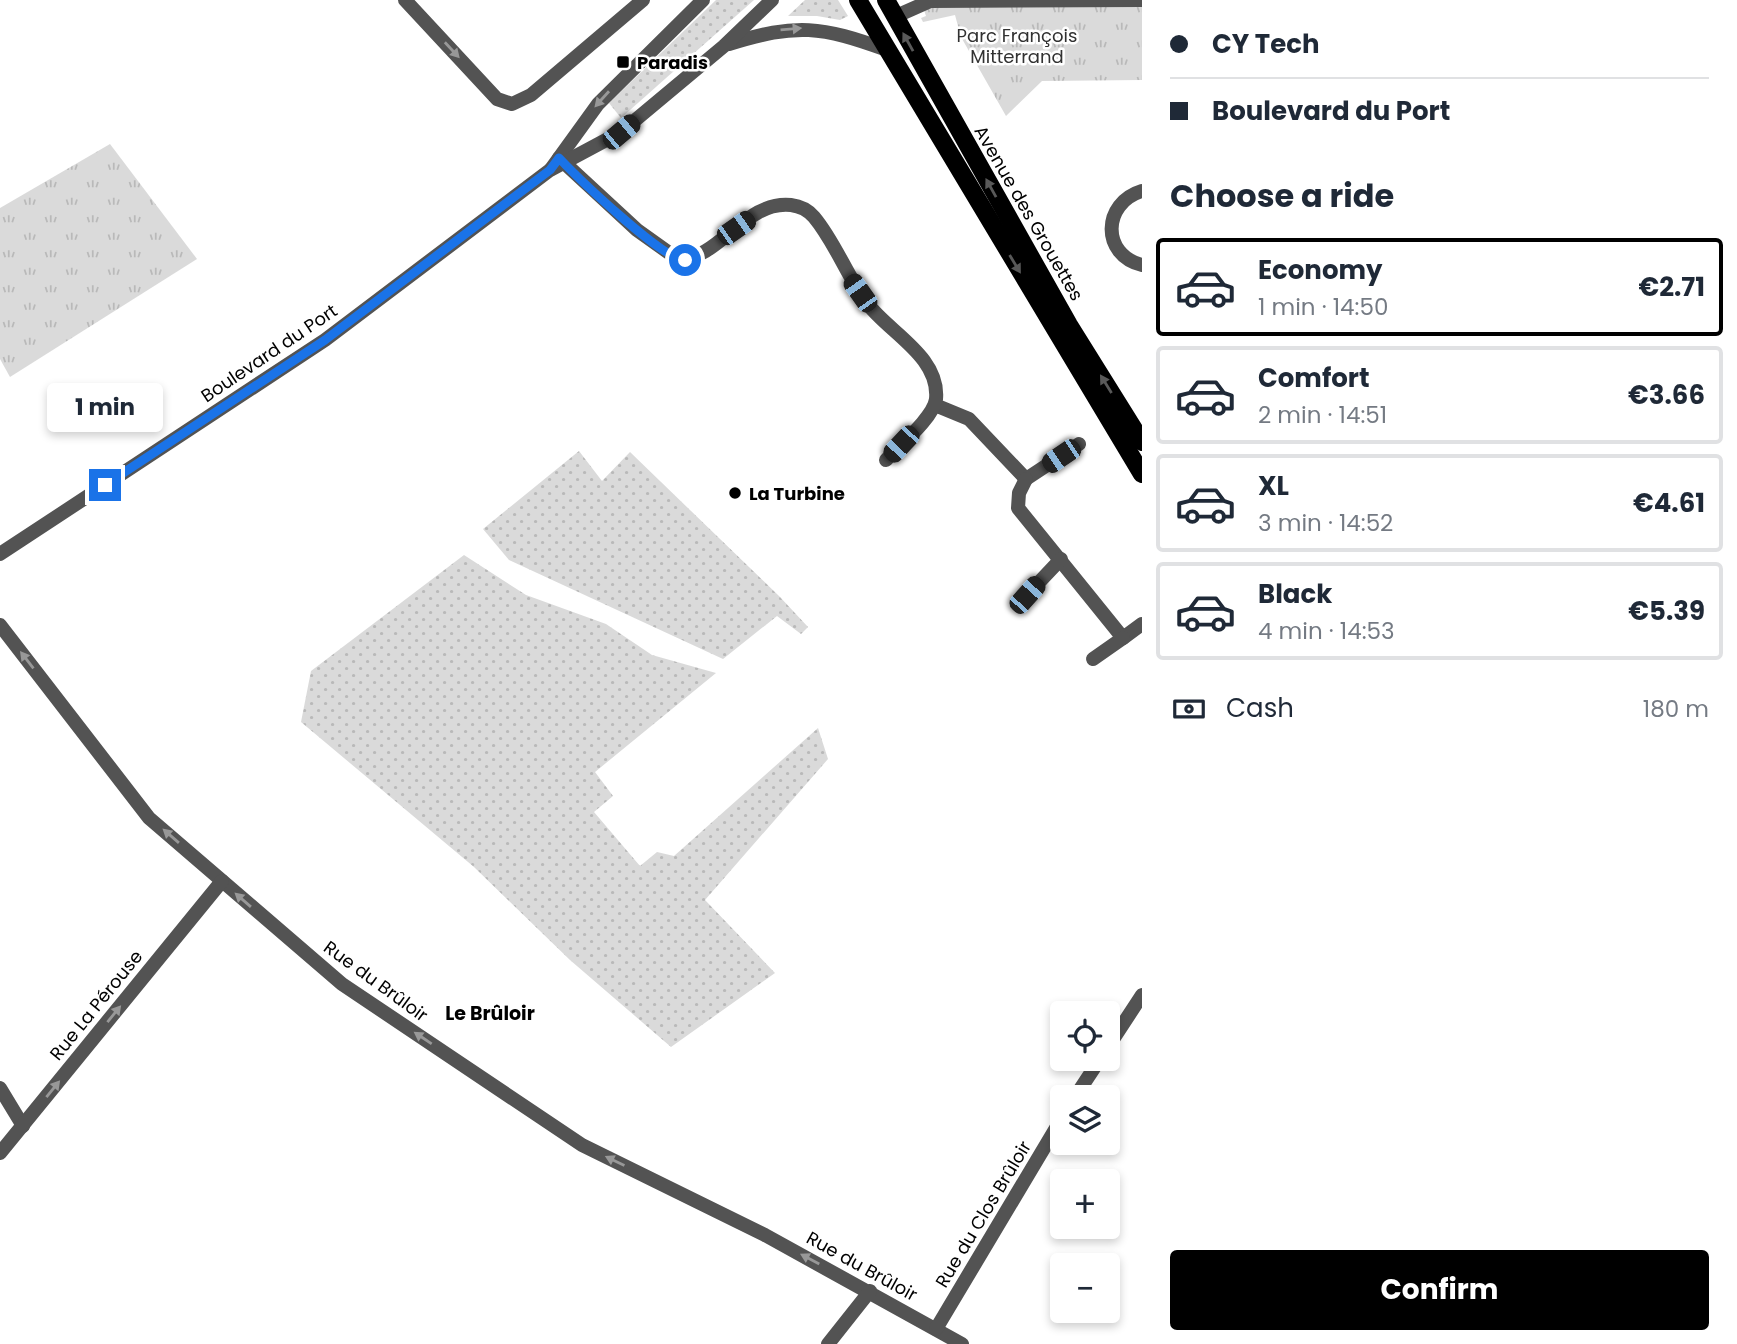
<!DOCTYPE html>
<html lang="en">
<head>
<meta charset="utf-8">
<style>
  :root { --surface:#fff; --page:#f2f2f3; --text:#1f2937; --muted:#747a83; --line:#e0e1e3; --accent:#000 }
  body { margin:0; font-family:Poppins,sans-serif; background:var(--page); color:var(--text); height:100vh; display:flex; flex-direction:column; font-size:26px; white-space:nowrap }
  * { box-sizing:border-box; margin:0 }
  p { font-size:23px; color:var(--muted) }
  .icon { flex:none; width:38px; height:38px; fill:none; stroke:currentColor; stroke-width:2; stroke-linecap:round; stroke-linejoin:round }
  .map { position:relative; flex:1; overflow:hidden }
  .details { display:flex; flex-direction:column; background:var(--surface); width:595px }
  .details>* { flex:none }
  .banner { display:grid; align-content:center; height:154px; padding:0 28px; background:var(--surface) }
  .controls { position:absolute; left:1050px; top:1001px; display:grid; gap:14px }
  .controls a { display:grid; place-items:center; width:70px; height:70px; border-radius:7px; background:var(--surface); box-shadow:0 4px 10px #0003; font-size:35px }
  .end { position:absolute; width:32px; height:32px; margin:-16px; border:9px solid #1a73e8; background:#fff; box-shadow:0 0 0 4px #fff }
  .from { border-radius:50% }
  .bubble { position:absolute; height:49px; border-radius:7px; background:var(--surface); box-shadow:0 4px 10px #0003; font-size:23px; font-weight:700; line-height:49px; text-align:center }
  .car { position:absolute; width:21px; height:42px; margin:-21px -10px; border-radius:9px; box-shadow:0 0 5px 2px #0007; background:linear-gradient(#222 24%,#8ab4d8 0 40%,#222 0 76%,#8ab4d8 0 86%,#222 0) }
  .banner b { display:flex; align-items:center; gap:24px; height:66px; font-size:26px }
  .banner b+b { border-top:2px solid var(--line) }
  .banner i { width:18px; height:18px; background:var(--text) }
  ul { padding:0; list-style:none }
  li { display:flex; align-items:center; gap:21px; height:98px; margin:0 14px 10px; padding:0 14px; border:4px solid var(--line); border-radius:7px }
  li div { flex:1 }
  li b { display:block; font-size:26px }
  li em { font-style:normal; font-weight:700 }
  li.current { border-color:var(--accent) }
  li>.icon { width:63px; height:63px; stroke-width:1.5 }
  h2 { padding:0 28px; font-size:32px; line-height:84px }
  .pay { display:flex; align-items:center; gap:18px; height:77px; padding:0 28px; font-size:26px }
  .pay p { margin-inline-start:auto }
  .cta { display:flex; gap:14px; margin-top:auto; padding:14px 28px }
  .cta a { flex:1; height:80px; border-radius:7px; background:var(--accent); color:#fff; font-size:28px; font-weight:700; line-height:80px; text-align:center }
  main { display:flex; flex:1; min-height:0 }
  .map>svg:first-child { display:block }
  .grass { fill:url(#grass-dots) }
  .park { fill:url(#park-tufts) }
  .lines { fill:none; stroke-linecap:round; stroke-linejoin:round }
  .service { stroke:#535353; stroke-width:14 }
  .pedestrian { stroke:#535353; stroke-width:14 }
  .minor { stroke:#535353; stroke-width:14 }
  .tertiary { stroke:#535353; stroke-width:14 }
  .primary { stroke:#000; stroke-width:18 }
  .oneway { fill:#989898 }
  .oneway2 { fill:#595959 }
  .route { stroke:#1a73e8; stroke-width:9 }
  .poi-dot { fill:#000; stroke:#fff; stroke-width:2.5 }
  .labels { text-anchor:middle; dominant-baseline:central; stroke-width:5; stroke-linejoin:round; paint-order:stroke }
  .park-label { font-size:18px; fill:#313131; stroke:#fff }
  .poi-label { font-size:18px; font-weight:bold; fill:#000; stroke:#fff; text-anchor:start }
  .street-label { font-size:18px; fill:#000; stroke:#fff }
  .neighbourhood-label { font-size:19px; font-weight:bold; fill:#000; stroke:#fff }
</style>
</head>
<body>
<main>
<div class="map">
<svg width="1142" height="1344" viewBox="0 0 1142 1344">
  <defs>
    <pattern id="grass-dots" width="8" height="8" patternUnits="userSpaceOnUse" patternTransform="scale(1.75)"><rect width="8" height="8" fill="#dadada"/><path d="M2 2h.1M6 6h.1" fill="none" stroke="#b9b9b9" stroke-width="1.8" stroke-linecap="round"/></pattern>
    <pattern id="park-tufts" width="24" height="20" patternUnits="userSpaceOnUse" patternTransform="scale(1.75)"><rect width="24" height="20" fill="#dadada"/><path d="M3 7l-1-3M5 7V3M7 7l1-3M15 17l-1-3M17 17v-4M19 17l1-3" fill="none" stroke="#b9b9b9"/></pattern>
  </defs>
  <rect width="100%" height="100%" fill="#fff"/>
  <g class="grass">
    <path d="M716,0H754L621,118L609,103Z"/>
    <path d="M805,0H838L848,16L840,20L817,16H788Z"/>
    <path d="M579,451L602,481L630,452L780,597L808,627L801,634L777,616L723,659L509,560L483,529Z"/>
    <path d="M464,555L526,595L606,624L652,655L716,673L595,772L613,796L594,812L640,866L657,852L674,856L818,728L828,759L705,900L775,973L671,1047L570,960L474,867L301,722L311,671Z"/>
  </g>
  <g class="park">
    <path d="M1142,0V80L1042,81L1006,116L961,37L955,15L923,22L921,18L926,16L924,10L934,5Z"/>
    <path d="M110,144L197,259L10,377L0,359V208Z"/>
  </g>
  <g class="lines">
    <g class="service">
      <path d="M1142,191C1102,203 1101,255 1142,265"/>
      <path d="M935,405L969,419L1026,479L1079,444"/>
      <path d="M1026,479L1019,493L1018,508L1123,638L1142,624"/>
      <path d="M1027,595L1061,559"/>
      <path d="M1093,659L1123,638"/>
      <path d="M0,1088L23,1126"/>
    </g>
    <path class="pedestrian" d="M894,17L930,1L1142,0"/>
    <g class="minor">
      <path d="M405,0L497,99L512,104L531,95L643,0"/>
      <path d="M559,158L637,230L679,260C720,258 746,200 791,205C799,206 808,210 814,217C835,242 847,276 867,303C888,332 940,356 936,399C934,417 899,446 886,460"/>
      <path d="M0,625L149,818L342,984L582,1145L765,1235L962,1344"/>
      <path d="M1108,1047L1142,995"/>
      <path d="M1075,1097L1100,1059"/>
      <path d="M0,1153L222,881"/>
      <path d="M936,1329L1062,1118"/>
      <path d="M828,1344L870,1291"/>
    </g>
    <g class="tertiary">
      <path d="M729,44C797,23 821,26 887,50"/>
      <path d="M551,169L598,104L703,0"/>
      <path d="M0,554L325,340L550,170L621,132L724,46L772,0"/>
    </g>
    <g class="primary">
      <path d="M858,0L1142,474"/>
      <path d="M886,0L1069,325L1142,442"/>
    </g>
  </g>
  <defs><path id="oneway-solid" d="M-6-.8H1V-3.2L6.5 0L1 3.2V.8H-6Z" transform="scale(1.75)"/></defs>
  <g class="oneway">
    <use href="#oneway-solid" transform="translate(791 29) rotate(-5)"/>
    <use href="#oneway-solid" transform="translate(452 50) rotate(47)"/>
    <use href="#oneway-solid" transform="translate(602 99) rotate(132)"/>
    <use href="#oneway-solid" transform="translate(27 660) rotate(-128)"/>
    <use href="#oneway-solid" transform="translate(171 836) rotate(-139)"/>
    <use href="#oneway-solid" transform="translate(243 900) rotate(-139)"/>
    <use href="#oneway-solid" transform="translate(114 1014) rotate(-51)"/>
    <use href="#oneway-solid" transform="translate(423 1038) rotate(-146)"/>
    <use href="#oneway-solid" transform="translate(53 1089) rotate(-51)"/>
    <use href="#oneway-solid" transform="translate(615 1161) rotate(-154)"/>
    <use href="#oneway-solid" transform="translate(810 1259) rotate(-152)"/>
  </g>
  <g class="oneway2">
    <use href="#oneway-solid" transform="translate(908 42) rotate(-119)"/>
    <use href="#oneway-solid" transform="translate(991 188) rotate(-119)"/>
    <use href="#oneway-solid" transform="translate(1015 264) rotate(59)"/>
    <use href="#oneway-solid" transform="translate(1106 384) rotate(-122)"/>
  </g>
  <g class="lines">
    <path class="route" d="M105,485L325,340L550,170L559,158C577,177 664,261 685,260"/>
  </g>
  <g class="poi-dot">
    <rect x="616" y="55" width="14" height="14" rx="3.5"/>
    <circle cx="735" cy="493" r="7"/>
  </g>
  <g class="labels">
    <g class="park-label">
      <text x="1017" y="35">Parc François<tspan x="1017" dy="21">Mitterrand</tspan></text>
    </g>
    <g class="poi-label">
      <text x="637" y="62">Paradis</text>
      <text x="749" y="493">La Turbine</text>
    </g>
    <g class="street-label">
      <text transform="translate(1029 213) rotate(60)">Avenue des Grouettes</text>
      <text transform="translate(269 353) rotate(-34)">Boulevard du Port</text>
      <text transform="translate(376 981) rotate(36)">Rue du Brûloir</text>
      <text transform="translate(96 1005) rotate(-51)">Rue La Pérouse</text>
      <text transform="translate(983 1214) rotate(-59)">Rue du Clos Brûloir</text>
      <text transform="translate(862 1266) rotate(29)">Rue du Brûloir</text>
    </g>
    <g class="neighbourhood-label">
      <text x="490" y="1013">Le Brûloir</text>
    </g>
  </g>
</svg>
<div class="controls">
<a><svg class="icon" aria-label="locate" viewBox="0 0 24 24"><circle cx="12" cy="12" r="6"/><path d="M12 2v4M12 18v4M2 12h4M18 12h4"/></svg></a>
<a><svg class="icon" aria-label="layers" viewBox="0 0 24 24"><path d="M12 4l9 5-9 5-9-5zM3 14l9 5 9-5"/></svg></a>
<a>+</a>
<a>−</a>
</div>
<i class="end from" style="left:685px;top:260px"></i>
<i class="end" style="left:105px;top:485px"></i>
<div class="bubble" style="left:47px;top:383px;width:116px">1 min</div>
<i class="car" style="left:621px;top:132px;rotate:50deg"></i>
<i class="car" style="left:736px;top:228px;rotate:55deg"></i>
<i class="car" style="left:860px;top:293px;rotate:325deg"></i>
<i class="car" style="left:901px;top:444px;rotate:223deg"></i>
<i class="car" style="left:1061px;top:456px;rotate:236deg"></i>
<i class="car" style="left:1027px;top:595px;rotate:42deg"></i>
</div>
<section class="details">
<div class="banner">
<b><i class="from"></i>CY Tech</b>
<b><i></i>Boulevard du Port</b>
</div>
<h2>Choose a ride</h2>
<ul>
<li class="current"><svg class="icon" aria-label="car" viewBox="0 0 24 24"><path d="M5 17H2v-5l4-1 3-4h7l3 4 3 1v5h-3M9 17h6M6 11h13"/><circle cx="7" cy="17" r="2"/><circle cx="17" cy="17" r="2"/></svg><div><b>Economy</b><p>1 min · 14:50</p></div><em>€2.71</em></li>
<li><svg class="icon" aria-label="car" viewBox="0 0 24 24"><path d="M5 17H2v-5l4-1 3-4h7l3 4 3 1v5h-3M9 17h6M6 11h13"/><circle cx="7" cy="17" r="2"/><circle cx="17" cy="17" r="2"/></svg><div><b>Comfort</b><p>2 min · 14:51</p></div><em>€3.66</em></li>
<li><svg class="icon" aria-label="car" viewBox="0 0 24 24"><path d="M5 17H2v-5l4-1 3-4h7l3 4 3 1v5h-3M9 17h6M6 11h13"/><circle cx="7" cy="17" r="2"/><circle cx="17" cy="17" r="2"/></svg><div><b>XL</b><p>3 min · 14:52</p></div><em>€4.61</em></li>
<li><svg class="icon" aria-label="car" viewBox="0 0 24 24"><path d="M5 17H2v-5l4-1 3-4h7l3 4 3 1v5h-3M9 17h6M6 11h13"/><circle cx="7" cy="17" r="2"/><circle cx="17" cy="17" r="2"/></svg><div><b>Black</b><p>4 min · 14:53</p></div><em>€5.39</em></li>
</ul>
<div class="pay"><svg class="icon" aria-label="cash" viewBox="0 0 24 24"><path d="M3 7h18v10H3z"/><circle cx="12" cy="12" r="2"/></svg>Cash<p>180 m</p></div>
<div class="cta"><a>Confirm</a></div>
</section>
</main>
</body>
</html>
